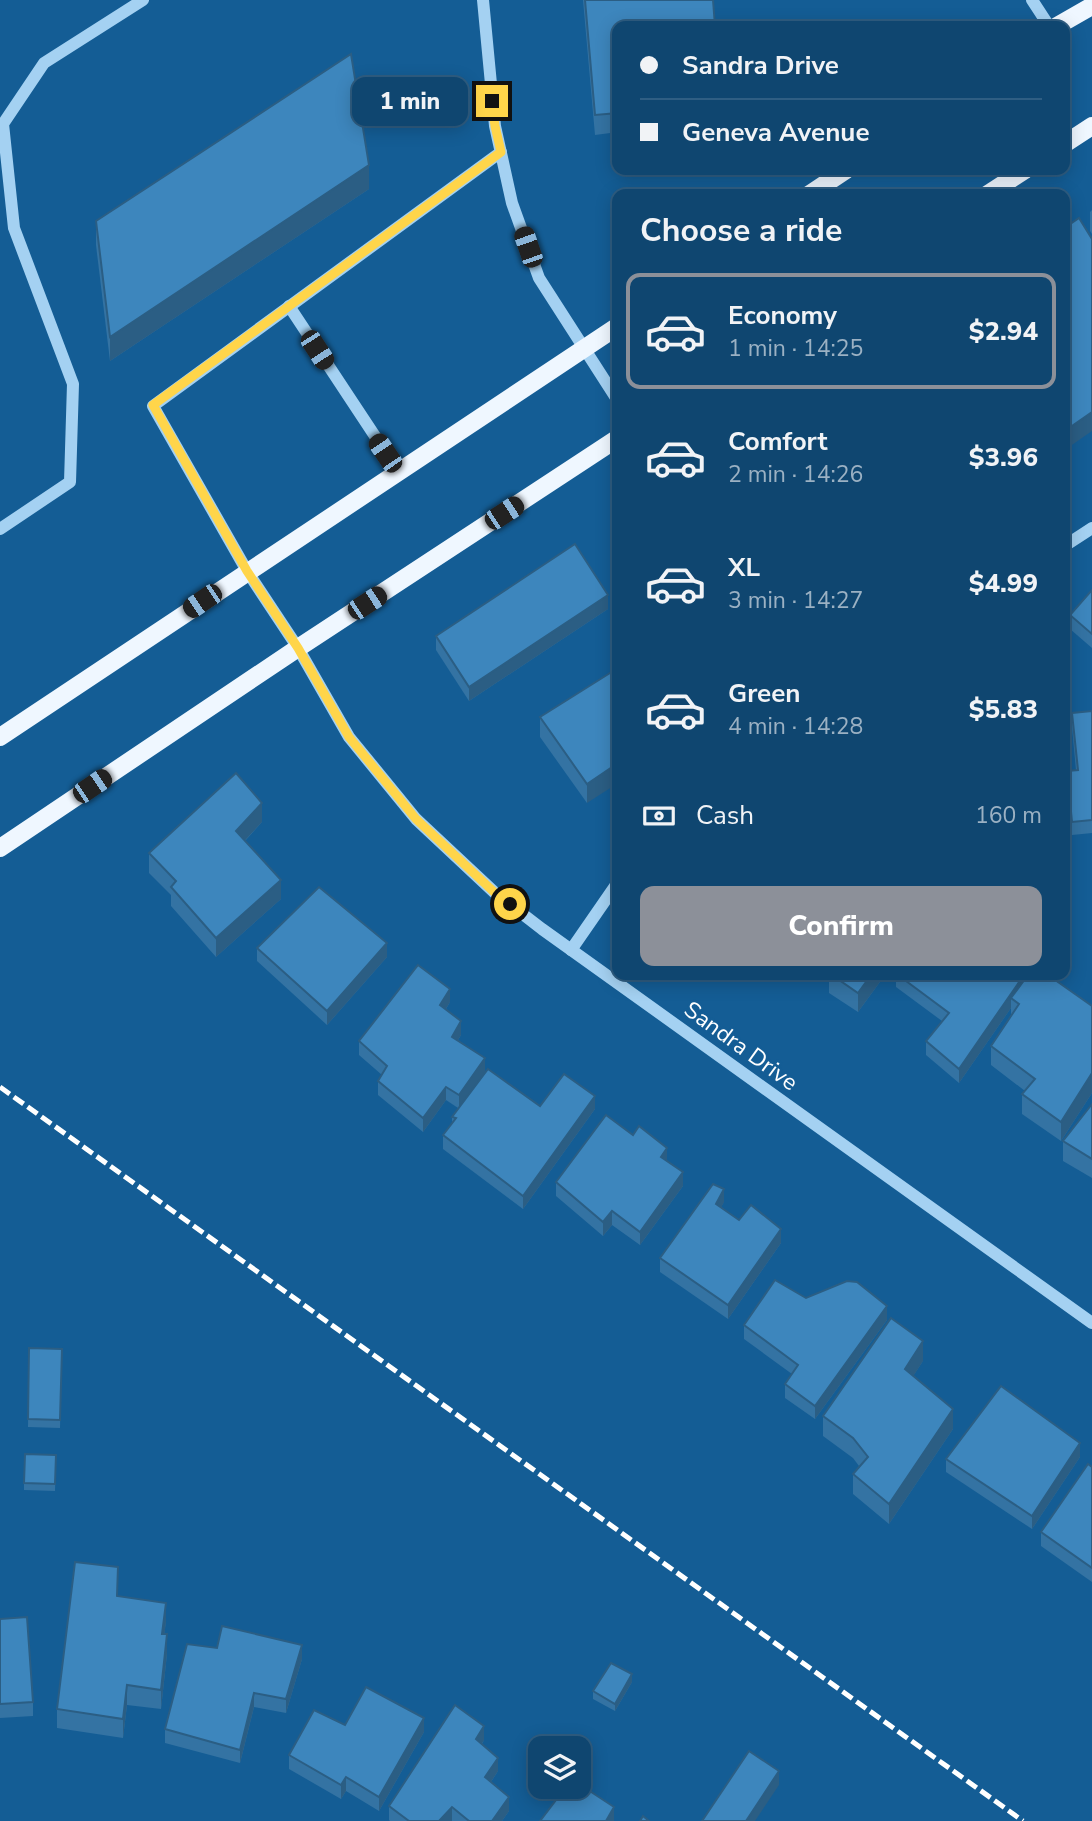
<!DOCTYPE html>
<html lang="en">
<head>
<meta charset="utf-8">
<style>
  :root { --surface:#0f4670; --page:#184d75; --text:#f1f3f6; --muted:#9bb1c3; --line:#2f5e83; --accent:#8c9099 }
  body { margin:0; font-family:"Nunito Sans",sans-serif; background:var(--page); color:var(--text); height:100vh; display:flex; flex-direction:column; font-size:26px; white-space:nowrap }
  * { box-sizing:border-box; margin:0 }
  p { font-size:23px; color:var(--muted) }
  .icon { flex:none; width:38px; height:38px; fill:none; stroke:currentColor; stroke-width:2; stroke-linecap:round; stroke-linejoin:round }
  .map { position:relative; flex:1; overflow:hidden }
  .sheet { position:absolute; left:612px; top:189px; width:458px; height:791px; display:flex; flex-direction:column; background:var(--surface); border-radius:14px; box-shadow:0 4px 18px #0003,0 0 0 2px var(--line) }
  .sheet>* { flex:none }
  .hud { position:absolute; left:612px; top:21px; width:458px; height:154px; border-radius:14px; box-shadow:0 4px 18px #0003,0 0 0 2px var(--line); display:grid; align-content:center; height:154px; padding:0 28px; background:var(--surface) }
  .tools { position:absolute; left:528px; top:1736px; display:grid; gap:14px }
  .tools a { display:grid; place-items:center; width:63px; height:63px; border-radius:14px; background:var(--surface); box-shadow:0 4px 18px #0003,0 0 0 2px var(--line); font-size:35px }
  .end { position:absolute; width:32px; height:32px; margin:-16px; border:9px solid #ffd54a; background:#111; box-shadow:0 0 0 4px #111 }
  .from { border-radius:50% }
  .bubble { position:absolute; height:49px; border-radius:14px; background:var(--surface); box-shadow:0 4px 18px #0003,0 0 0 2px var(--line); font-size:23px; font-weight:800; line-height:49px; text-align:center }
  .car { position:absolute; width:21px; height:42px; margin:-21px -10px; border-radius:9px; box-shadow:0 0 5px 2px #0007; background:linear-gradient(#222 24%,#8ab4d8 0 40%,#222 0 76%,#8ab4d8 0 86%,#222 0) }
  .hud b { display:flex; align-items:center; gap:24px; height:66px; font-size:26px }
  .hud b+b { border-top:2px solid var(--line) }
  .hud i { width:18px; height:18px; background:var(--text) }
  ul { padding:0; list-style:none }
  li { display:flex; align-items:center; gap:21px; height:116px; margin:0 14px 10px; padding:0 14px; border:4px solid transparent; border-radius:14px }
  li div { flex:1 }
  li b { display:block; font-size:26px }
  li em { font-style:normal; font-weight:800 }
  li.on { border-color:var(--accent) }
  li>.icon { width:63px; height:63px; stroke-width:1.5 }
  h2 { padding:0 28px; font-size:32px; line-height:84px }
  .pay { display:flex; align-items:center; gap:18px; height:77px; padding:0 28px; font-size:26px }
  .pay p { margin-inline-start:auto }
  .action { display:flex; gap:14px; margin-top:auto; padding:14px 28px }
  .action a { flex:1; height:80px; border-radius:14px; background:var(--accent); color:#fff; font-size:28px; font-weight:800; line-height:80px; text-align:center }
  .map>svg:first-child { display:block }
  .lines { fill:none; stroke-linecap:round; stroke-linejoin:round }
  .minor { stroke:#a4d1f2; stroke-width:12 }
  .major { stroke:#eff7ff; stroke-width:18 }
  .rail { stroke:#fff; stroke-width:5; stroke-dasharray:12 5; stroke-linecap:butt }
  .wall { fill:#3473a3 }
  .shaded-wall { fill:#2b5e84 }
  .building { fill:#3d86bd; stroke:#2b5e84; stroke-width:2 }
  .route { stroke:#ffd54a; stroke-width:9 }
  .labels { text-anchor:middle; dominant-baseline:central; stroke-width:5; stroke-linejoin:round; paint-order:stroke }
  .street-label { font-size:23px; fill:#fff; stroke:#145d95 }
</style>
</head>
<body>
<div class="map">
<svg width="1092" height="1821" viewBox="0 0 1092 1821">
  <rect width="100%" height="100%" fill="#145d95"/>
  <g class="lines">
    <g class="minor">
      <path d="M483,0L495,126L512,203L539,278L618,401"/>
      <path d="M1032,0L1049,26"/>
      <path d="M501,152L153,406L247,571L298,648L349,737L416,819L494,892L542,929L1092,1323"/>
      <path d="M289,306L398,471"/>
      <path d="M0,529L70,482L73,384L14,228L3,124L44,63L143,0"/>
      <path d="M1066,545L1092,528"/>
      <path d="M571,950L618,882"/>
    </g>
    <g class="major">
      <path d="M1057,26L1092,6"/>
      <path d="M1066,143L1092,126"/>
      <path d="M810,194L846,170"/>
      <path d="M988,194L1025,170"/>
      <path d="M0,737L618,326"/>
      <path d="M0,848L298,648L618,438"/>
    </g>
    <path class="rail" d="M0,1087L1023,1821"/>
  </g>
  <g class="wall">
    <path d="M583,0H713L618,26V132L595,135Z"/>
    <path d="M369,189L110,361L96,245V221Z"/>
    <path d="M1092,210V234L1090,231V212Z"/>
    <path d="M1079,218L1069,447L1066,442V227Z"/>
    <path d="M1092,590V648L1070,629V615Z"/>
    <path d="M608,609L469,701L436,650V636Z"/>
    <path d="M618,668L587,803L540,737V717Z"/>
    <path d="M1092,711V833L1072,835L1067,784V771L1076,770L1072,727V713Z"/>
    <path d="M262,822L245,841L281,899L216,957L171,906V895L149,873V853Z"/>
    <path d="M257,948L387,957L327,1025L257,961Z"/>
    <path d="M829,975H885L858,1012L829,993Z"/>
    <path d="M896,975H1027V976L1092,1006V1093L1061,1141L1022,1114V1094L1025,1091L991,1065V1046L1011,1015V1008L959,1083L926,1055V1041L942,1021L896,987Z"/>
    <path d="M450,1002L446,1009L461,1035L458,1040L485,1072L540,1106L595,1109L523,1209L443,1149V1135L452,1124V1117L458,1108L446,1100L423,1132L378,1095V1081L382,1075L359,1055V1041Z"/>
    <path d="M1092,1104V1178L1063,1161V1141Z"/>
    <path d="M667,1161L683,1186L640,1245L612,1225L603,1236L556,1196V1182Z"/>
    <path d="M724,1202L721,1207L739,1220L781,1243L728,1319L660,1272V1258Z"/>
    <path d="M887,1320L815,1419L785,1398V1384L792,1374L744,1339V1325Z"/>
    <path d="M29,1348L62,1349L60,1428L28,1427Z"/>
    <path d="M923,1361L913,1376L953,1429L889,1524L853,1494V1474L859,1466L853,1458L823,1436V1416Z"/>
    <path d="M56,1455L55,1491L24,1490V1483Z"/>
    <path d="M1080,1457L1032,1529L946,1472V1459Z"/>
    <path d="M1092,1467V1582L1041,1546V1532Z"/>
    <path d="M118,1596L166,1622L164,1634L167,1654L161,1709L127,1705L123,1738L57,1728V1709Z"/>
    <path d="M0,1619L33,1702V1716L0,1718Z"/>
    <path d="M302,1659L286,1713L254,1707L240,1763L165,1743V1729Z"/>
    <path d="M632,1682L615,1711L593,1699V1691Z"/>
    <path d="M345,1725L424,1732L379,1811L346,1791L341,1799L289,1769V1755Z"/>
    <path d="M484,1740L482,1744L498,1771L491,1782L509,1811L502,1821H390L389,1820V1806Z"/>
  </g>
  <g class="shaded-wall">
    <path d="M369,165V189L110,361V337Z"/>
    <path d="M1092,412V431L1069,447V428Z"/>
    <path d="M608,595V609L469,701V687Z"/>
    <path d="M618,763V783L587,803V784Z"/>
    <path d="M262,803V822L236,850V831Z"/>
    <path d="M281,880V899L216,957V938Z"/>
    <path d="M387,943V957L327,1025V1011Z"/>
    <path d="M871,975H885L858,1012V993Z"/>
    <path d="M1024,975H1027V984L1011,998V1008L959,1083V1069Z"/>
    <path d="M450,989V1002L440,1019V1005Z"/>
    <path d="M461,1021V1035L452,1050V1037Z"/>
    <path d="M485,1058V1072L459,1109V1095Z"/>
    <path d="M1092,1073V1093L1061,1141V1122Z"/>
    <path d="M446,1087V1100L423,1132V1118Z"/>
    <path d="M595,1096V1109L523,1209V1196Z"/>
    <path d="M667,1148V1162L661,1157Z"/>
    <path d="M683,1172V1186L640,1245V1232Z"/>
    <path d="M724,1189V1202L716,1218V1204Z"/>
    <path d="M612,1211V1225L603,1236V1222Z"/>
    <path d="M781,1229V1243L728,1319V1305Z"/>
    <path d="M887,1306V1320L815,1419V1406Z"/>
    <path d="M923,1341V1361L905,1389V1369Z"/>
    <path d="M953,1409V1429L889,1524V1504Z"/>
    <path d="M1080,1443V1457L1032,1529V1516Z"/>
    <path d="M166,1603V1622L162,1653V1634Z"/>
    <path d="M167,1634V1654L161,1709V1690Z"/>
    <path d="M302,1645V1659L286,1713V1699Z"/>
    <path d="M632,1674V1682L615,1711V1704Z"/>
    <path d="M127,1685V1705L123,1738V1719Z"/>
    <path d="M254,1693V1707L240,1763V1750Z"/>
    <path d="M424,1718V1732L379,1811V1797Z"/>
    <path d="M484,1726V1740L476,1753V1739Z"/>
    <path d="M498,1758V1771L485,1791V1777Z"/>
    <path d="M779,1771V1785L755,1821H746Z"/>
    <path d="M346,1777V1791L341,1799V1785Z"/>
    <path d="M509,1797V1811L502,1821H492Z"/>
    <path d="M452,1807V1821H439Z"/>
    <path d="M614,1807V1821H606Z"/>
  </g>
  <g class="building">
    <path d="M585,0H713L715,26H618V113L595,115Z"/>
    <path d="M351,54L369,165L110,337L96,221Z"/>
    <path d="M1079,218L1092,239V412L1069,428L1066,422V406L1070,403L1066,397V227Z"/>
    <path d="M575,544L608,595L469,687L436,636Z"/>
    <path d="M1092,590V634L1070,615Z"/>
    <path d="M618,668V763L587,784L540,717Z"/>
    <path d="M1092,711V820L1072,822L1067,771L1078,770L1072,713Z"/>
    <path d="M236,773L262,803L236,831L281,880L216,938L171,887L176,881L149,853Z"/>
    <path d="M319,887L387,943L327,1011L257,948Z"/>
    <path d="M418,965L450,989L440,1005L461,1021L452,1037L485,1058L459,1095L446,1087L423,1118L378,1081L387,1066L359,1041Z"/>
    <path d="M832,975H871L858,993Z"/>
    <path d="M898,975H1024L959,1069L926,1041L949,1013Z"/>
    <path d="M1028,975H1048L1092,1006V1073L1061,1122L1022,1094L1035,1079L991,1046L1019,1004L1011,998Z"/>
    <path d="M488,1069L540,1106L564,1074L595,1096L523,1196L443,1135L456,1118L452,1117Z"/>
    <path d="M1092,1104V1159L1063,1141Z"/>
    <path d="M606,1115L633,1135L639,1126L667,1148L661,1157L683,1172L640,1232L612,1211L603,1222L556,1182Z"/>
    <path d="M713,1184L724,1189L716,1204L739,1220L751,1205L781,1229L728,1305L660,1258Z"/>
    <path d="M775,1280L806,1298L847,1281L857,1282L887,1306L815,1406L785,1384L798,1365L744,1325Z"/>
    <path d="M891,1318L923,1341L905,1369L953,1409L889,1504L853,1474L868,1457L853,1438L823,1416Z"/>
    <path d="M29,1348L62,1349L60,1420L28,1419Z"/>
    <path d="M1001,1386L1080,1443L1032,1516L946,1459Z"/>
    <path d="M25,1454L56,1455L55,1484L24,1483Z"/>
    <path d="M1088,1464L1092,1467V1568L1041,1532Z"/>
    <path d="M75,1562L118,1567L117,1596L166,1603L162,1634H167L161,1690L127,1685L123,1719L57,1709Z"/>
    <path d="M27,1617L33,1702L0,1704V1619Z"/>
    <path d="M222,1626L302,1645L286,1699L254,1693L240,1750L165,1729L187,1644L217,1648Z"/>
    <path d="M611,1663L632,1674L615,1704L593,1691Z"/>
    <path d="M366,1687L424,1718L379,1797L346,1777L341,1785L289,1755L314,1710L345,1725Z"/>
    <path d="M455,1705L484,1726L476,1739L498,1758L485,1777L509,1797L492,1821H469L452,1807L439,1821H409L389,1806Z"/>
    <path d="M749,1751L779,1771L746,1821H702Z"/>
    <path d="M579,1784L614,1807L606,1821H540L566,1787H579Z"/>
    <path d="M643,1816L649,1821H640Z"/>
  </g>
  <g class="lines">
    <path class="route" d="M492,101L495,126L501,152L153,405L247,571L298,648L349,737L416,819L494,892L510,904"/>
  </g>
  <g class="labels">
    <g class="street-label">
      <text transform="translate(741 1046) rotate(36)">Sandra Drive</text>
    </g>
  </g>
</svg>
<div class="tools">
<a><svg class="icon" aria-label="layers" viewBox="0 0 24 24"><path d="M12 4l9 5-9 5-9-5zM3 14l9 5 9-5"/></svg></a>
</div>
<i class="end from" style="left:510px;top:904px"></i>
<i class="end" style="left:492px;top:101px"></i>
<div class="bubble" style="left:352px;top:77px;width:116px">1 min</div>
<i class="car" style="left:528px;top:247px;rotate:341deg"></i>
<i class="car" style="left:317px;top:350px;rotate:147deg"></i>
<i class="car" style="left:385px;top:453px;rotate:326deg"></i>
<i class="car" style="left:504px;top:513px;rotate:57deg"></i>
<i class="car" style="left:202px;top:601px;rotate:236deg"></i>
<i class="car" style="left:367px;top:603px;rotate:57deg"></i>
<i class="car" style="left:92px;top:786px;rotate:56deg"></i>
<div class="hud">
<b><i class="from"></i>Sandra Drive</b>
<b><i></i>Geneva Avenue</b>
</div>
<section class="sheet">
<h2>Choose a ride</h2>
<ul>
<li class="on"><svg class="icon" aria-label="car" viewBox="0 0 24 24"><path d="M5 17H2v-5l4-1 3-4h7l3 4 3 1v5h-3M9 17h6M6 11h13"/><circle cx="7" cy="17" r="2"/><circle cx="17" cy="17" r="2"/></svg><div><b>Economy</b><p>1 min · 14:25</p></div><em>$2.94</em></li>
<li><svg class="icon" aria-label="car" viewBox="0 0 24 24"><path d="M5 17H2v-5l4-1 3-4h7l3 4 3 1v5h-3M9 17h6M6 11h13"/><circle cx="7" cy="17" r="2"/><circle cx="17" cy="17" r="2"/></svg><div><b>Comfort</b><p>2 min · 14:26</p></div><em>$3.96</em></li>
<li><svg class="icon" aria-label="car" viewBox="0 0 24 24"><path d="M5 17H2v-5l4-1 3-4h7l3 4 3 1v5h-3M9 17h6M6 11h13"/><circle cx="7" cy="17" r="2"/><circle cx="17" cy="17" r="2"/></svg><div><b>XL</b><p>3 min · 14:27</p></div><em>$4.99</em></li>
<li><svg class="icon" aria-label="car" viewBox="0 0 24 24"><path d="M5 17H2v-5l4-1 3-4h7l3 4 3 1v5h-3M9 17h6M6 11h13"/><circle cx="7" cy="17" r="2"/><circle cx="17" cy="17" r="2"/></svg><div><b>Green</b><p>4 min · 14:28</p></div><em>$5.83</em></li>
</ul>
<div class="pay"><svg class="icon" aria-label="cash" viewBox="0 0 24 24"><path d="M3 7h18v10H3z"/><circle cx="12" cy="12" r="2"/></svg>Cash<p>160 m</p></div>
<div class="action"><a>Confirm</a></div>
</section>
</div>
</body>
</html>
